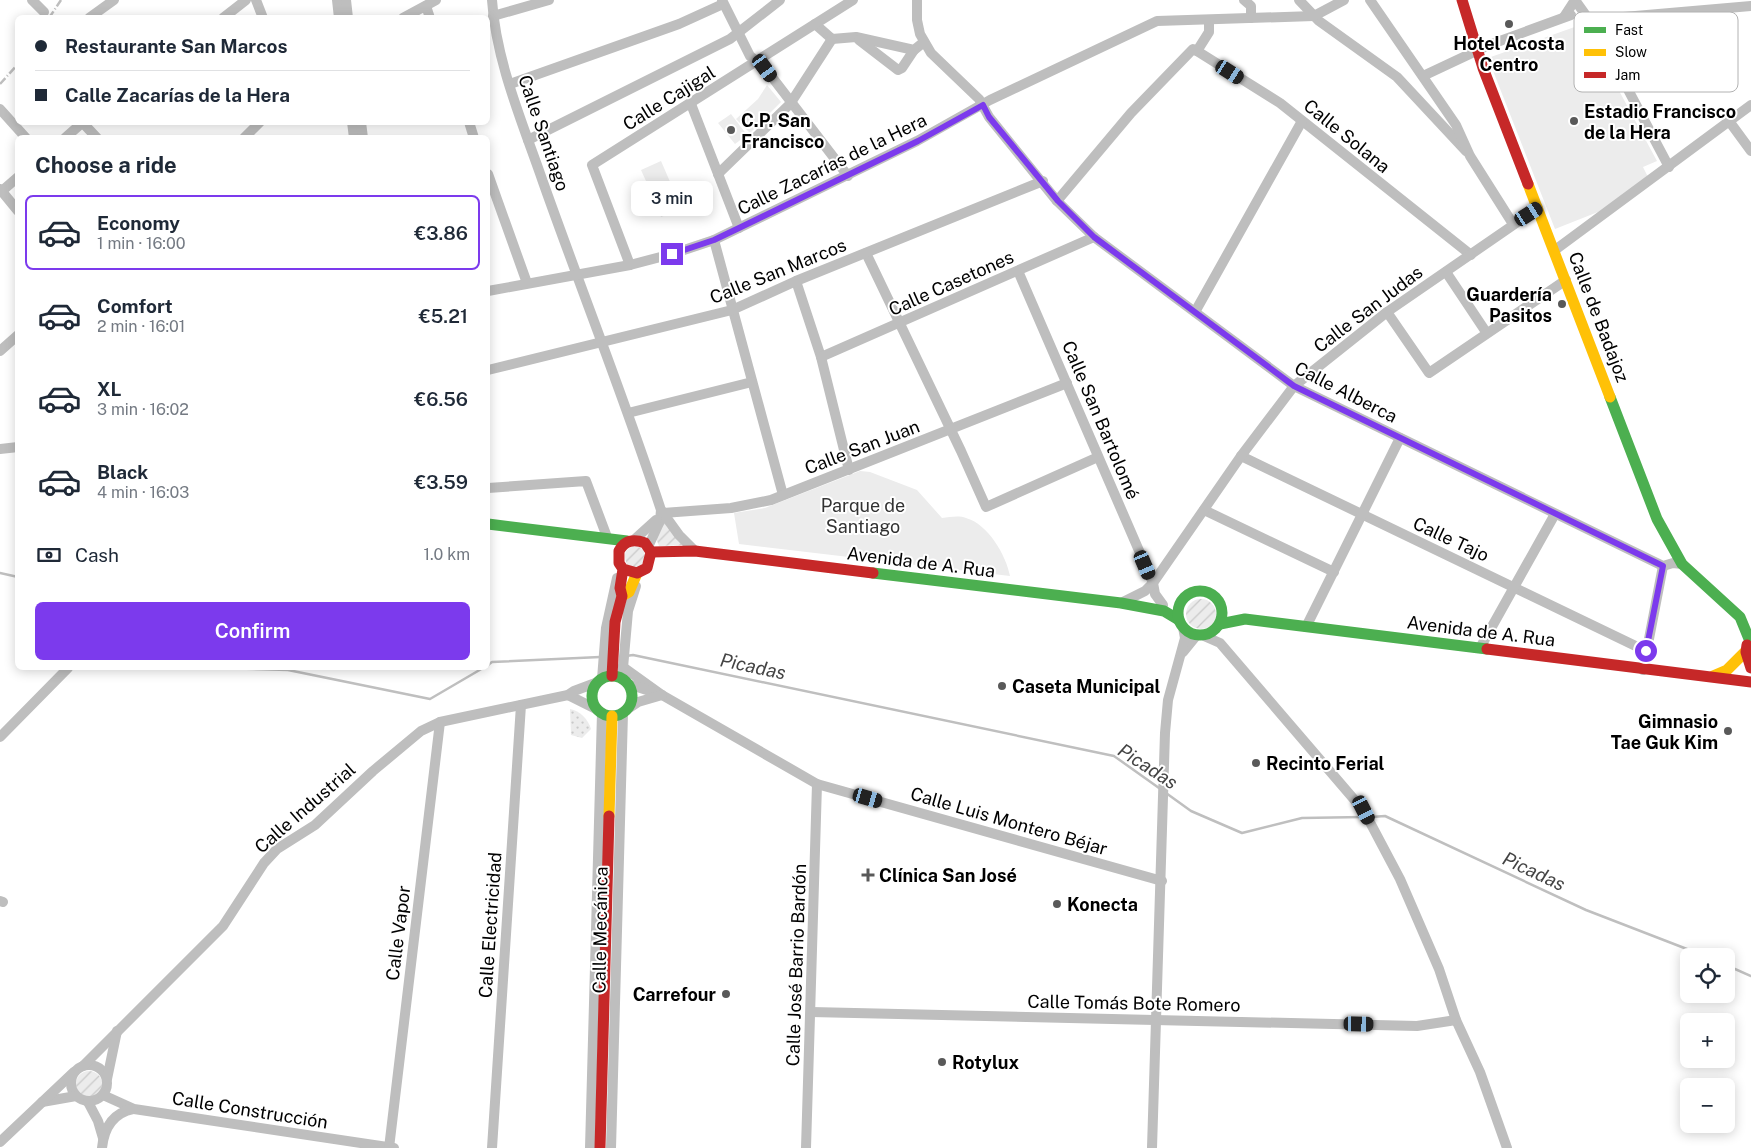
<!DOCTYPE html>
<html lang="en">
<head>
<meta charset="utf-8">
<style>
  :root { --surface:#fff; --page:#f2f2f3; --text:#1f2937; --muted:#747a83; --line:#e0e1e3; --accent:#7c3aed }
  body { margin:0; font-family:"Public Sans",sans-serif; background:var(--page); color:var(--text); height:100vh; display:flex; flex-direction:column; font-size:19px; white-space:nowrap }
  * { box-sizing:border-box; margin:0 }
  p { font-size:16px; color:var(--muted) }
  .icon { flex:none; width:28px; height:28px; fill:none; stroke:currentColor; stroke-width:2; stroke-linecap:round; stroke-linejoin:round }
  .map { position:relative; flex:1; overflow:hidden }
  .drawer { position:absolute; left:15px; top:135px; width:475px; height:535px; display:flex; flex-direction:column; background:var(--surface); border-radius:8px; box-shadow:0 2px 12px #0003 }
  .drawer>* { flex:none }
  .hud { position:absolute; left:15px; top:15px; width:475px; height:110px; border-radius:8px; box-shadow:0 2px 12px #0003; display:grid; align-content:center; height:110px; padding:0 20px; background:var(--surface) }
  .buttons { position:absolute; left:1680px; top:948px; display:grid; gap:10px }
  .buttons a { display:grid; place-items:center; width:55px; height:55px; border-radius:8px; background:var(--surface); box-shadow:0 2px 12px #0003; font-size:25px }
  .end { position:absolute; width:22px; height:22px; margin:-11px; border:6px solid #7c3aed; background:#fff; box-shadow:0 0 0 2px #fff }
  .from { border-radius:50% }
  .bubble { position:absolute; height:35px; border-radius:8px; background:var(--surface); box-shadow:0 2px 12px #0003; font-size:16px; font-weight:600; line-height:35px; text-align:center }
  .car { position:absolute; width:15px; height:30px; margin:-15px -8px; border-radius:6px; box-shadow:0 0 4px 1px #0007; background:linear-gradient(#222 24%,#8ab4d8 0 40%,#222 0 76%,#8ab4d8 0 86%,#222 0) }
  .hud b { display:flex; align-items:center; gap:18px; height:48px; font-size:19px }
  .hud b+b { border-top:1px solid var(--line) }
  .hud i { width:12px; height:12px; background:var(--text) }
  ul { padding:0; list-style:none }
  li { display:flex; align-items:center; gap:15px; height:75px; margin:0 10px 8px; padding:0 10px; border:2px solid transparent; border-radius:8px }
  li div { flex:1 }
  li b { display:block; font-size:19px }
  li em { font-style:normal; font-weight:600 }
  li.selected { border-color:var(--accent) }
  li>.icon { width:45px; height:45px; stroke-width:1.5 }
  h2 { padding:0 20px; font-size:22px; line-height:60px }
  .pay { display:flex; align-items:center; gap:12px; height:55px; padding:0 20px; font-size:19px }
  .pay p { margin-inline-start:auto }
  .action { display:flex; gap:10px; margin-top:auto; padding:10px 20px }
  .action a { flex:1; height:58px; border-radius:8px; background:var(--accent); color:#fff; font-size:20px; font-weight:600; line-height:58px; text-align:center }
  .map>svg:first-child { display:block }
  .grass { fill:url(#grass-dots) }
  .park { fill:#ececec }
  .garden { fill:url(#garden-furrows) }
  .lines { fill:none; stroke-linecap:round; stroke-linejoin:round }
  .stream { stroke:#bfbfbf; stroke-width:2.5 }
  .street { stroke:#bebebe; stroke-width:10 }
  .fast { stroke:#4caf50; stroke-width:11 }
  .slow { stroke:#ffc107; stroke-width:11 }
  .jam { stroke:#c62828; stroke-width:11 }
  .rail { stroke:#bebebe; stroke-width:2.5; stroke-dasharray:8 2.5 1 2.5; stroke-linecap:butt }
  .route { stroke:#7c3aed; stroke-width:6 }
  .poi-dot { fill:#595959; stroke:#fff; stroke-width:2 }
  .labels { text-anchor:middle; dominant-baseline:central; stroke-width:4; stroke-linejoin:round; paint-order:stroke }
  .poi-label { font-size:18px; font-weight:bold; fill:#000; stroke:#fff; text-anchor:start }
  .street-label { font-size:18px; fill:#000; stroke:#fff }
  .park-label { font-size:18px; fill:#333; stroke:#fff }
  .water-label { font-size:19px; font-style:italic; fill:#444; stroke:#fff }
  .key { fill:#fff; stroke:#b2b2b2; stroke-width:1 }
  .key-label { font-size:14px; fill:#000 }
</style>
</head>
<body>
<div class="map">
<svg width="1751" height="1148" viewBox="0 0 1751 1148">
  <defs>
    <pattern id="grass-dots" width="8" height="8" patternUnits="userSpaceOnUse" patternTransform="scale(1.25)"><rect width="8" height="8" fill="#ececec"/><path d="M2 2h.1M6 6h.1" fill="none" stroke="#c9c9c9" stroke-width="1.8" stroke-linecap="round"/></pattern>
    <pattern id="garden-furrows" width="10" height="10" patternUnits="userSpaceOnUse" patternTransform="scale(1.25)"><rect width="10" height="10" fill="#ececec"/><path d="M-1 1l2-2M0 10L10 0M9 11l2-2" fill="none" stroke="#c9c9c9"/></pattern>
  </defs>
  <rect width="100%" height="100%" fill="#fff"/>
  <path class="grass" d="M570,709C580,711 588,719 591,729L582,738L571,735Z"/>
  <g class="park">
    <path d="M1583,24L1657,161L1643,167L1648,177L1603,210L1555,229L1488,58Z"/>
    <path d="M767,85L781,102L750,133L736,119L758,99Z"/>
    <path d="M731,114L747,135L735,144L718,123Z"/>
    <path d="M661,161L671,184L651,192L641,170Z"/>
    <path d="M673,189L681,209L661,217L653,197Z"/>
    <path d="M860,471L870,472L917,490L942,518C950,517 959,515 966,518C988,524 1006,555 1010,576L739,544L734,513L765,508Z"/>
  </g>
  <g class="garden">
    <path d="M664,523H665L684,545L659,546L656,538Z"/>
    <path d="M635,545L644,550L645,560L638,568L627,565C623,553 624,551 635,545Z"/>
    <circle cx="1201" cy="614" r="15"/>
    <circle cx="89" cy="1084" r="13"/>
  </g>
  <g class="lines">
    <g class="stream">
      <path d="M0,573L18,577"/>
      <path d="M626,656L633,655L1114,756L1159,788"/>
      <path d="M488,665L492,662L600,657"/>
      <path d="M217,668L288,670L430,699L483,668"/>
      <path d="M1166,793L1191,811L1242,833L1302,818L1363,817"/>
      <path d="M1371,817L1385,816L1586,910L1705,956"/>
      <path d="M1726,965L1751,976"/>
    </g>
    <g class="street">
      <path d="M32,0L44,12"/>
      <path d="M256,0L263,18"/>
      <path d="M337,0L339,18"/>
      <path d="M346,0L348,18"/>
      <path d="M492,0C496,62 523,124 543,182C582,292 625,400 661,510L660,521L648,547"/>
      <path d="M722,0L750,56L765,68L848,176"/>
      <path d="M917,0V20L920,34L931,53L979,99L989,117L1057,201L1094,237L1294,386L1663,566L1673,563L1682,564"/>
      <path d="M1244,0L1251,6V18"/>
      <path d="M1299,0L1319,21L1397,77L1466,151"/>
      <path d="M1370,0L1456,125L1470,156L1513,224"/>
      <path d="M426,6L430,18"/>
      <path d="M493,16L549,0"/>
      <path d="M1564,17L1575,0L1597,31L1669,167"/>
      <path d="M89,18L114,0"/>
      <path d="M223,18L246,0"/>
      <path d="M403,18L436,0"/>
      <path d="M1589,20L1751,6"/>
      <path d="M815,24L832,39L856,37L914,50L924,42"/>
      <path d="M859,40L898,70L902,68L914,50"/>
      <path d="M1197,51L1280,103L1471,255"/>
      <path d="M1423,76L1489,45L1571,15"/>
      <path d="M510,84L679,24L723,4"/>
      <path d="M691,104L739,228"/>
      <path d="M0,109L26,138"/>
      <path d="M1729,121L1751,151"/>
      <path d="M82,122L97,138"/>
      <path d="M352,122L354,138"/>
      <path d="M361,122L363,138"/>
      <path d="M469,122L474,138"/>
      <path d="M65,138L83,122"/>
      <path d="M244,138L260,122"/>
      <path d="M528,140L730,39L780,0"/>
      <path d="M488,174L527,283"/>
      <path d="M718,174L790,104L832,39"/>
      <path d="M0,189L18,211"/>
      <path d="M2,191L18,177"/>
      <path d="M1057,201L1131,113L1193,49L1197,51L1209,32V20"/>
      <path d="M714,240L783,495"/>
      <path d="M1555,250L1751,105"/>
      <path d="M866,253L961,451L986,507L1098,457"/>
      <path d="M630,265L592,165L853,0"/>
      <path d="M1018,271L1153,583L1155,594L1163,605"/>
      <path d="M1446,272L1486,332"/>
      <path d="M796,281L821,357L849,470"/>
      <path d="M488,291L630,265L672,254L714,240L917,141L990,100L1157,21L1314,16L1344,0"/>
      <path d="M1195,312L1302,121"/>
      <path d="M1387,312L1429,373L1566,280"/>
      <path d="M0,351L18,335"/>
      <path d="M821,357L1094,237"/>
      <path d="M488,370L732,310L796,281L1043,181"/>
      <path d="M628,413L752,382"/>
      <path d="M0,449L18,447"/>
      <path d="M1241,456L1646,651"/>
      <path d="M488,488L586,481L607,537"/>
      <path d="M661,510L679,535L695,551"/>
      <path d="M1204,510L1334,572"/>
      <path d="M663,513L731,508L771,500L1067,383"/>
      <path d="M635,539L656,520"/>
      <path d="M1121,603L1145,591L1153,583L1241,456L1294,386L1387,312L1538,208"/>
      <path d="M1306,627L1400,438"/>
      <path d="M1204,636L1220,643L1364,811L1400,879L1439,969L1456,1020L1480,1072L1507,1148"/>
      <path d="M1480,648L1555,514"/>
      <path d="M1183,652L1196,636"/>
      <path d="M623,667L662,695L817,784L1162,881"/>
      <path d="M1643,670L1663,566"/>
      <path d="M602,679L606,628L617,578"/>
      <path d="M622,679L628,611L636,586"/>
      <path d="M628,684L656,693"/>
      <path d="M568,695L598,710"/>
      <path d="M626,710L638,702L662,695"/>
      <path d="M0,737L68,668"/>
      <path d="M0,901L3,902"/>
      <path d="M811,1012L1417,1026L1456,1020"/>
      <circle cx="89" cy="1083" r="18"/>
      <path d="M83,1066L223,926L264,863L277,849L315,825L373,771L421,731L440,722L568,695L574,691L598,682"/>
      <path d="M107,1079L117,1031"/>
      <path d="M103,1095L134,1109L394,1148"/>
      <path d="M42,1102L76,1096"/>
      <path d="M88,1102L98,1121L103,1138"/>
      <path d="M0,1142L74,1072"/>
      <path d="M102,1148C104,1128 113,1113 133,1109"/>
      <path d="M389,1148L440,722"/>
      <path d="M492,1148L521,705"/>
      <path d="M590,1148L602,713"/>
      <path d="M611,1148L623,713"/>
      <path d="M806,1148L817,784"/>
      <path d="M1152,1148L1165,733L1168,700L1185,638L1183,627"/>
    </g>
    <g class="fast">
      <path d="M1610,397L1657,519L1682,564L1740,617L1749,639"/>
      <path d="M488,524L627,541"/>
      <path d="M873,573L1121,603L1164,611L1179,620"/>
      <circle cx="1200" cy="613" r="22"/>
      <path d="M1220,624L1245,619L1487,649"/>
      <circle cx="612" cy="696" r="20"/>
    </g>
    <g class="slow">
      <path d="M1528,184L1610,397"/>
      <path d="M622,596L629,592L637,573"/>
      <path d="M1713,676L1727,670L1746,651"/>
      <path d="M609,816L612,716"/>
    </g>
    <g class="jam">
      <path d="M1462,0L1483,68L1528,184"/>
      <path d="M651,552L695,551L873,573"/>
      <path d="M1747,645L1746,652L1751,668"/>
      <path d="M1487,649L1751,682"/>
      <path d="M612,676L615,622L622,596L620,588L623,569L619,563V551C625,540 634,539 645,543L651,552L647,568L637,573L623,569"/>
      <path d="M600,1148L609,816"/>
    </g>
    <g class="rail">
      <path d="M49,18L61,0"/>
      <path d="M0,84L18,64"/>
    </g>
  </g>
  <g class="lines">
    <path class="route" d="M672,254L714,240L739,228L918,141L983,105L989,117L1058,201L1094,237L1294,386L1663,566L1646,651"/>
  </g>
  <g class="poi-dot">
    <circle cx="1509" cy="24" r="5"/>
    <circle cx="1574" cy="121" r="5"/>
    <circle cx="731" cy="130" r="5"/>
    <circle cx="1562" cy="304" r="5"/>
    <circle cx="1002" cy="686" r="5"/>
    <circle cx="1728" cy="731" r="5"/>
    <circle cx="1256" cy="763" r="5"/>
    <path d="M865.5 867.5h5v5h5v5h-5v5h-5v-5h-5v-5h5z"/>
    <circle cx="1057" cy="904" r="5"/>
    <circle cx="726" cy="994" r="5"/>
    <circle cx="942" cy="1062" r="5"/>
  </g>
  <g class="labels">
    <g class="poi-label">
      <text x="1509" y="43" text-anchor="middle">Hotel Acosta<tspan x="1509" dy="21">Centro</tspan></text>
      <text x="1584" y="111">Estadio Francisco<tspan x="1584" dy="21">de la Hera</tspan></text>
      <text x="741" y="120">C.P. San<tspan x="741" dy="21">Francisco</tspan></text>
      <text x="1552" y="294" text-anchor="end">Guardería<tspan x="1552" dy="21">Pasitos</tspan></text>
      <text x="1012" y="686">Caseta Municipal</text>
      <text x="1718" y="721" text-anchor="end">Gimnasio<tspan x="1718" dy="21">Tae Guk Kim</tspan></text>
      <text x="1266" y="763">Recinto Ferial</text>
      <text x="879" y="875">Clínica San José</text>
      <text x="1067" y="904">Konecta</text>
      <text x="716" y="994" text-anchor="end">Carrefour</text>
      <text x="952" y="1062">Rotylux</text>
    </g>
    <g class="street-label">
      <text transform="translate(669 98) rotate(-32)">Calle Cajigal</text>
      <text transform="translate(544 133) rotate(71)">Calle Santiago</text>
      <text transform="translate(1347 136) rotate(39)">Calle Solana</text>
      <text transform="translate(832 164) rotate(-26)">Calle Zacarías de la Hera</text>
      <text transform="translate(778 271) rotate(-22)">Calle San Marcos</text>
      <text transform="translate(951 283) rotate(-24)">Calle Casetones</text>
      <text transform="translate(1368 309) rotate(-37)">Calle San Judas</text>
      <text transform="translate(1599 317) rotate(69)">Calle de Badajoz</text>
      <text transform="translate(1346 392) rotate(27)">Calle Alberca</text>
      <text transform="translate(1101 420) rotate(67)">Calle San Bartolomé</text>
      <text transform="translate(862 447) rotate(-21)">Calle San Juan</text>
      <text transform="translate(1451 539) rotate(25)">Calle Tajo</text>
      <text transform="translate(921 562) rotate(7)">Avenida de A. Rua</text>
      <text transform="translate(1481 631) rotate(7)">Avenida de A. Rua</text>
      <text transform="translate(305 808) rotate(-41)">Calle Industrial</text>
      <text transform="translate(1009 821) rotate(16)">Calle Luis Montero Béjar</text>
      <text transform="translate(490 925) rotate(-86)">Calle Electricidad</text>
      <text transform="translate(600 930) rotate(-89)">Calle Mecánica</text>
      <text transform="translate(398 933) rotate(-83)">Calle Vapor</text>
      <text transform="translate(796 965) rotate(-88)">Calle José Barrio Bardón</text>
      <text transform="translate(1134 1003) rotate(1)">Calle Tomás Bote Romero</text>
      <text transform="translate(250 1110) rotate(9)">Calle Construcción</text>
    </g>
    <g class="park-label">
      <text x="863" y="505">Parque de<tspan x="863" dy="21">Santiago</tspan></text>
    </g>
    <g class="water-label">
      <text transform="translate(753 666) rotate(12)">Picadas</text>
      <text transform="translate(1148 766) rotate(33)">Picadas</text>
      <text transform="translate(1534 871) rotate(25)">Picadas</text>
    </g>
  </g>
  <rect x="1574" y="12" width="164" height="80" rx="8" class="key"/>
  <rect x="1584" y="27" width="22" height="6" fill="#4caf50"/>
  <rect x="1584" y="49" width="22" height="7" fill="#ffc107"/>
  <rect x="1584" y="72" width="22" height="6" fill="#c62828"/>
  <g class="key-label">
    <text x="1615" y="35">Fast</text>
    <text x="1615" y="57">Slow</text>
    <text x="1615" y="80">Jam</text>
  </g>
</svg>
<div class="buttons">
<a><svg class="icon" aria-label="locate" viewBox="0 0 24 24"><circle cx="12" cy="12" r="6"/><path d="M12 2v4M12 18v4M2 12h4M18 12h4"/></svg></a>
<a>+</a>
<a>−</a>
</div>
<i class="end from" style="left:1646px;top:651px"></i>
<i class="end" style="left:672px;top:254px"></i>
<div class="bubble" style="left:631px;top:181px;width:82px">3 min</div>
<i class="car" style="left:765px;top:68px;rotate:144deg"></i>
<i class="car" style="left:1230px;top:72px;rotate:122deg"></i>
<i class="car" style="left:1529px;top:214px;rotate:57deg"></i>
<i class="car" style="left:1145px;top:565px;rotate:157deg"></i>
<i class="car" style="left:868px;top:798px;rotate:106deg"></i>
<i class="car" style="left:1364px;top:810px;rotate:153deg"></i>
<i class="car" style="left:1359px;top:1024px;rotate:91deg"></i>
<div class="hud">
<b><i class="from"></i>Restaurante San Marcos</b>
<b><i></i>Calle Zacarías de la Hera</b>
</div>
<section class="drawer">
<h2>Choose a ride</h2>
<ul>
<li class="selected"><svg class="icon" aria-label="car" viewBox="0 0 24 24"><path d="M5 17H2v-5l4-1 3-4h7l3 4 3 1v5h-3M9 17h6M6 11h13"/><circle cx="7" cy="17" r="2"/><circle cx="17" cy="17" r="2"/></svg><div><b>Economy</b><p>1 min · 16:00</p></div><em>€3.86</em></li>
<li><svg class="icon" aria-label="car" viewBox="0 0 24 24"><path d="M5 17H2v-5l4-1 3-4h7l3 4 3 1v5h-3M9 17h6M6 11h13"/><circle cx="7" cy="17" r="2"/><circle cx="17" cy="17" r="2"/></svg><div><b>Comfort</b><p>2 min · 16:01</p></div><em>€5.21</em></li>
<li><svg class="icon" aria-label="car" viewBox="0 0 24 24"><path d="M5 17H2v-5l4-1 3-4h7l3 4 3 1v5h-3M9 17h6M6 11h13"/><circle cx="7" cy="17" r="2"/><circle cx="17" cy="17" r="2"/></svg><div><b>XL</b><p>3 min · 16:02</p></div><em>€6.56</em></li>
<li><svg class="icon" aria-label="car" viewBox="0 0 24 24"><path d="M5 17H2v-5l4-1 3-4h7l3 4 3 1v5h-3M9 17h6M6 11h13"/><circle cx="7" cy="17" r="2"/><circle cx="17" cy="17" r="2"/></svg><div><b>Black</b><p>4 min · 16:03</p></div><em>€3.59</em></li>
</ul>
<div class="pay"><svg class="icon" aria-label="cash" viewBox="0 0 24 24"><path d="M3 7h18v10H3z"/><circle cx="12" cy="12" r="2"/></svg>Cash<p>1.0 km</p></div>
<div class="action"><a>Confirm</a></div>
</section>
</div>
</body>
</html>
